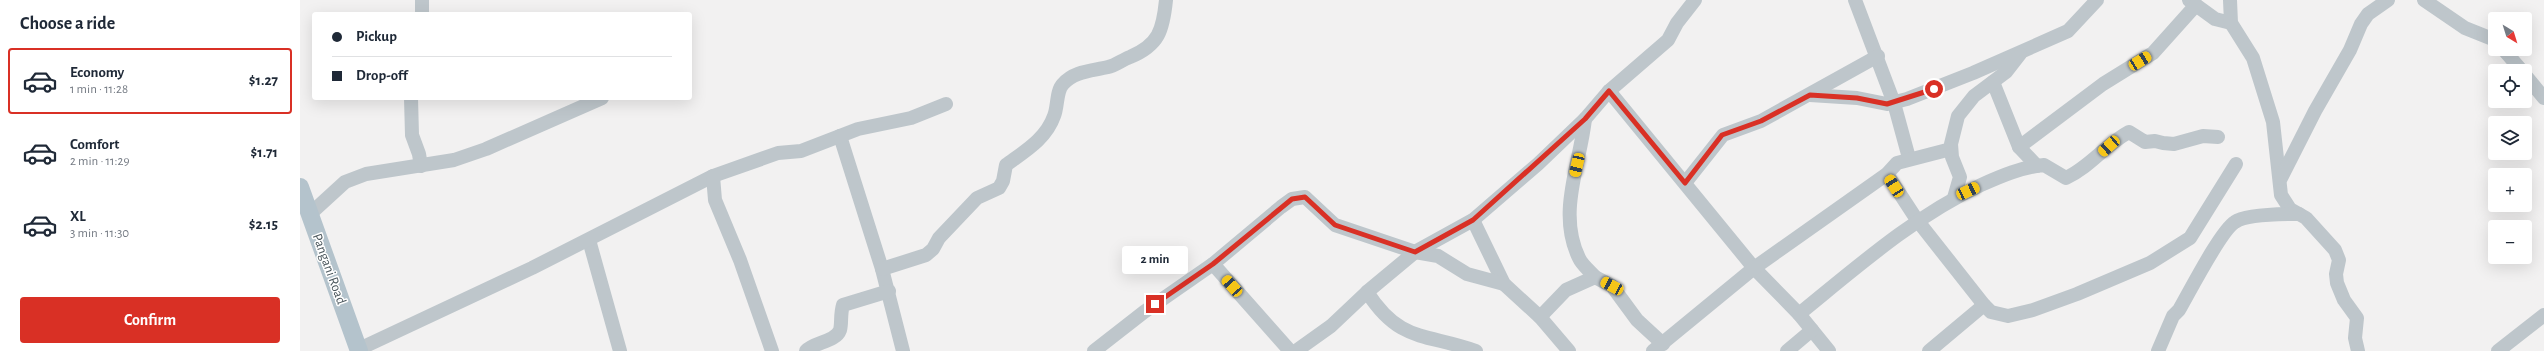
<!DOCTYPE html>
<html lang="en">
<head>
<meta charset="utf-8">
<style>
  :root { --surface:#fff; --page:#f6f6f7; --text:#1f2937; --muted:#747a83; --line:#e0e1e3; --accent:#d93025 }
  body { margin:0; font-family:"Alegreya Sans",sans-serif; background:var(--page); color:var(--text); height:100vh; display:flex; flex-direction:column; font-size:15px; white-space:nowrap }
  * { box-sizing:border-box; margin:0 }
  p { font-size:13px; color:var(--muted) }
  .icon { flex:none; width:22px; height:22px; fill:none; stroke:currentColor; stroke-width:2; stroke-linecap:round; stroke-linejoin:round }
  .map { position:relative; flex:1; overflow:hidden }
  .panel { display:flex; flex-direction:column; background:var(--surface); width:300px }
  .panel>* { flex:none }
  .banner { position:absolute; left:12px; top:12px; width:380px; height:88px; border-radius:4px; box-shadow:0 4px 16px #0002; display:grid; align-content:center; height:88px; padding:0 20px; background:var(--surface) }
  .needle { width:26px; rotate:142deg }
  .buttons { position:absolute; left:2188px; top:12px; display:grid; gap:8px }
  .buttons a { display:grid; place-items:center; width:44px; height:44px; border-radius:4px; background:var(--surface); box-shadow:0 4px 16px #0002; font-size:20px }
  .end { position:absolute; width:18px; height:18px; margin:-9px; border:5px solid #d93025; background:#fff; box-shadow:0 0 0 2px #fff }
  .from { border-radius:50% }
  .bubble { position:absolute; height:28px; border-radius:4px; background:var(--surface); box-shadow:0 4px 16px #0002; font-size:13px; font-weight:700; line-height:28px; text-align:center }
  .car { position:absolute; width:12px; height:24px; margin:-12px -6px; border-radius:5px; box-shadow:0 0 3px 1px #0007; background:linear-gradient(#f5c518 24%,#345 0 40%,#f5c518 0 76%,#345 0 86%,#f5c518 0) }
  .banner b { display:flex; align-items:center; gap:14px; height:38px; font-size:15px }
  .banner b+b { border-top:1px solid var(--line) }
  .banner i { width:10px; height:10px; background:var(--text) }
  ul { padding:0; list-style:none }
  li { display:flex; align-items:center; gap:12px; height:66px; margin:0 8px 6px; padding:0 12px; border:2px solid transparent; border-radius:4px }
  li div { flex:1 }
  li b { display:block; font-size:15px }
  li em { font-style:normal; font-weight:700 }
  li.active { border-color:var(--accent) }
  li>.icon { width:36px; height:36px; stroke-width:1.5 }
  h2 { padding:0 20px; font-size:18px; line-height:48px }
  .cta { display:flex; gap:8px; margin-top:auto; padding:8px 20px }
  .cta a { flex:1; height:46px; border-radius:4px; background:var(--accent); color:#fff; font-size:16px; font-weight:700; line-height:46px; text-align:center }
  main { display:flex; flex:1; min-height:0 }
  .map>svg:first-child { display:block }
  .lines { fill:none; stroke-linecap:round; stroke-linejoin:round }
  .minor { stroke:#bec6cb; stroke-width:14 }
  .major { stroke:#b4c3cc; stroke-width:18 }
  .route { stroke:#d93025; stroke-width:5 }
  .labels { text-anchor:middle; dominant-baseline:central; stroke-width:3; stroke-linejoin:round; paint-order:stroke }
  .street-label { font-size:14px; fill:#4a565c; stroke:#fff }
</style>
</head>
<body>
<main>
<section class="panel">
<h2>Choose a ride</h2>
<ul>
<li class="active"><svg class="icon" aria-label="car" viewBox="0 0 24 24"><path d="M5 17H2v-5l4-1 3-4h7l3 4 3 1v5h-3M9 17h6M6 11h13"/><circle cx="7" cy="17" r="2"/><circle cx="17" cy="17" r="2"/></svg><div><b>Economy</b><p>1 min · 11:28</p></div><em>$1.27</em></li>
<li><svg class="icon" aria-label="car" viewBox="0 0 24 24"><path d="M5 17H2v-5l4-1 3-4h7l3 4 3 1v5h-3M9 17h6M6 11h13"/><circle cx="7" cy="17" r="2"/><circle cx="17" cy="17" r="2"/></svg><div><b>Comfort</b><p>2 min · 11:29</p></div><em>$1.71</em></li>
<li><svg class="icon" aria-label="car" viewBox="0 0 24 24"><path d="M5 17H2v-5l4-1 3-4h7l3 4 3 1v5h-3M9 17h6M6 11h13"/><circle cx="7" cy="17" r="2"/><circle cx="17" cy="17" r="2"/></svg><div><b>XL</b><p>3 min · 11:30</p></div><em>$2.15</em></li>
</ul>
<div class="cta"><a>Confirm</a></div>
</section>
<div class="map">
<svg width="2244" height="351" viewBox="0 0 2244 351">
  <rect width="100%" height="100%" fill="#f2f1f1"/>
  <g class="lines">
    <g class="minor">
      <path d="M1555,0L1594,103L1609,158"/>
      <path d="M1889,0L1915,19L1931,23"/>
      <path d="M1930,0L1931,23L1953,58L1973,122L1981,195L1990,209L2006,218L2035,250L2039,260L2036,274L2037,283L2044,300L2057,318L2055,338L2058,351"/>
      <path d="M2124,0L2165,28L2195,40"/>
      <path d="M122,14V0"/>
      <path d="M2203,49L2222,71"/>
      <path d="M2225,75L2244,98"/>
      <path d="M1693,82L1719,147L1737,166"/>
      <path d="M1309,91L1454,268L1499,314L1529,351"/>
      <path d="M1510,95L1557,98L1587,104L1607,99L1673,73L1768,31L1797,0"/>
      <path d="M111,98L112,135L119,154L121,166"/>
      <path d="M1285,119C1280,165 1257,213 1279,258C1282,265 1290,271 1295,277"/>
      <path d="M540,136L582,269L603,351"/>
      <path d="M1719,147L1803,84L1853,53L1896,5"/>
      <path d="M1587,174L1617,220L1684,305L1691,312L1708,316L1733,310L1777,294L1850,263L1890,238L1936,164"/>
      <path d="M1981,178L2015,111L2050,50L2061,24L2068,14L2088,0"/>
      <path d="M1385,183L1423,135L1461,121L1578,56"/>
      <path d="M1654,198L1660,177L1652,157L1651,144L1658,116L1674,96L1706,72L1720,54"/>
      <path d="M10,214L45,182L66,174L154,160L186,149L302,98"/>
      <path d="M1173,220L1204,284L1240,317L1269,351"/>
      <path d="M289,240L320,351"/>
      <path d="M913,264L990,351"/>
      <path d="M582,269L626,255L633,249L639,238L677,198L699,188L703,181L706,165C725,151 746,139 754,116C758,107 756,91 763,84C774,71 792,71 808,67C815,66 822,60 830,57C859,45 863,30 866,0"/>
      <path d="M1067,292C1100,343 1125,333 1176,351"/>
      <path d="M1499,314C1557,267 1613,217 1681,185C1701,176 1722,167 1744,165L1766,178C1790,167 1806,144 1829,132L1845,142L1855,141L1863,143L1874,144L1903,136L1918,137"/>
      <path d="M1240,317L1266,290L1295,277L1312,286L1337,320L1363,344"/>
      <path d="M59,349L232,268L413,176"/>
      <path d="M472,351L440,260L415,200L413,176L478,153L501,151L558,129L611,118L646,104"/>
      <path d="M506,351C514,342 536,342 540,330C542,323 540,315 543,305L589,291"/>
      <path d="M794,351L844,312L913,264L981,207L992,199L1005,197L1035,225L1115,252L1138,256L1167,274L1204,284"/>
      <path d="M996,351L1031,326L1067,292L1115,252L1173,220L1238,164L1285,119L1309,91L1368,40L1377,23L1395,0"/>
      <path d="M1353,351L1454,268L1587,174L1597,163L1651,149"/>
      <path d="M1487,351L1512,330"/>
      <path d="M1629,351L1684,305"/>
      <path d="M1858,351L1873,316L1879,310C1889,293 1921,230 1935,222C1946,214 1984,214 1999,214"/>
      <path d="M2198,351L2244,315"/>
    </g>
    <path class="major" d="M0,187L59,351"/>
  </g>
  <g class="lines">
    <path class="route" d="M855,304L913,264L992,199L1005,197L1035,225L1115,252L1173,220L1285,119L1309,91L1385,183L1422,135L1461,121L1510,95L1557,98L1587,104L1634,89"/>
  </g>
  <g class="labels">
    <g class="street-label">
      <text transform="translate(29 269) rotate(70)">Pangani Road</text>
    </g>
  </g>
</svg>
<div class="buttons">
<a><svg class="needle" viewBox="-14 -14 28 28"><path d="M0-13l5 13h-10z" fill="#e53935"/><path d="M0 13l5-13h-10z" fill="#747a83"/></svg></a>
<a><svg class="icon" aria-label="locate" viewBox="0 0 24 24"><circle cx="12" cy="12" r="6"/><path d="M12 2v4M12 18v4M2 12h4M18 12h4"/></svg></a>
<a><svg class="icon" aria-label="layers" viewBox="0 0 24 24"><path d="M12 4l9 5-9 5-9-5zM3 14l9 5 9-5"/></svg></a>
<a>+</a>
<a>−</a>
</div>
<i class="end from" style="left:1634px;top:89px"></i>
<i class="end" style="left:855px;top:304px"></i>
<div class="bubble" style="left:822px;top:246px;width:66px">2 min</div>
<i class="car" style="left:1840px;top:61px;rotate:58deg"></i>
<i class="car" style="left:1809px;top:146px;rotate:228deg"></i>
<i class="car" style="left:1277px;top:165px;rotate:193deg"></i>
<i class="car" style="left:1594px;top:186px;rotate:327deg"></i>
<i class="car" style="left:1668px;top:191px;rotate:65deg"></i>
<i class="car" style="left:932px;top:286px;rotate:318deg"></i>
<i class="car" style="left:1312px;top:286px;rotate:298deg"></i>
<div class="banner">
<b><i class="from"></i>Pickup</b>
<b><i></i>Drop-off</b>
</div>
</div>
</main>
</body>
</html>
